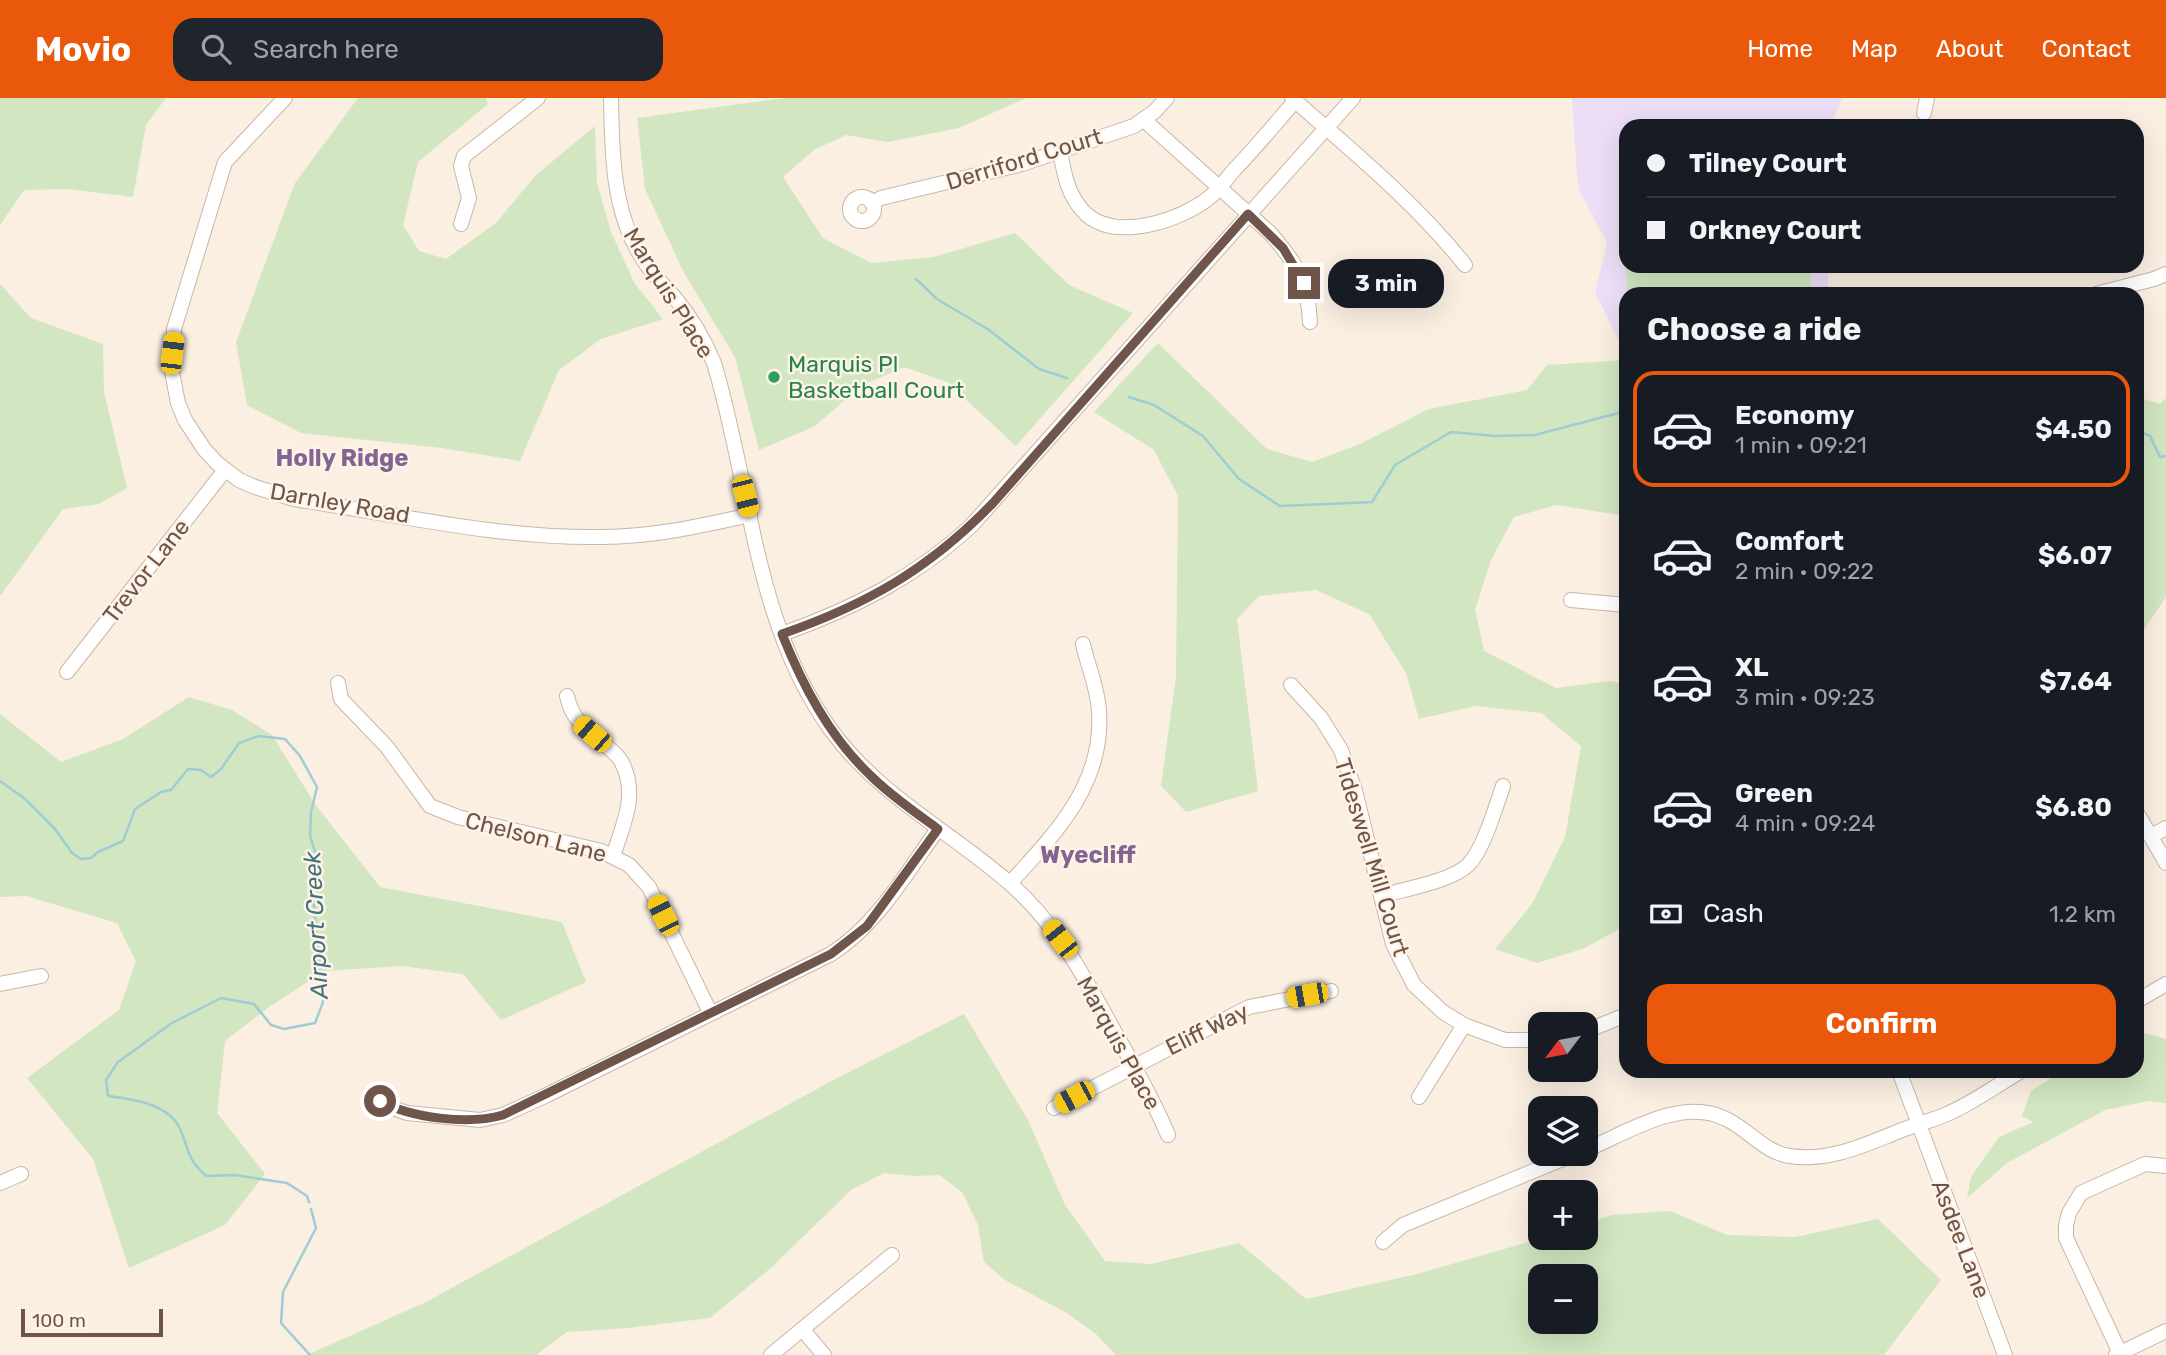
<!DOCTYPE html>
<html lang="en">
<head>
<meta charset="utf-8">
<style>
  :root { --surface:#171b24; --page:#20242c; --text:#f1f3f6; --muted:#9ea1a6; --line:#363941; --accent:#ea580c }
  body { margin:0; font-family:Rubik,sans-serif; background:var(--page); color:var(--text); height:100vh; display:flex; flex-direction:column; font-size:26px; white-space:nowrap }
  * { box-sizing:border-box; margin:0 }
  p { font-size:23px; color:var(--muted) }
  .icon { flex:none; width:38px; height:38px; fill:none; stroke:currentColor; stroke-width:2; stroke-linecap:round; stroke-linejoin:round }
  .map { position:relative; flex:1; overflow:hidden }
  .details { position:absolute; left:1619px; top:189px; width:525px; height:791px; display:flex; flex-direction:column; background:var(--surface); border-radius:21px; box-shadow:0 7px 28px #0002 }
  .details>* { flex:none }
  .top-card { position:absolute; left:1619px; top:21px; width:525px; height:154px; border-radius:21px; box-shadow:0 7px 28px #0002; display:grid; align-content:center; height:154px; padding:0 28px; background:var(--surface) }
  .needle { width:46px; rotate:238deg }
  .controls { position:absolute; left:1528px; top:914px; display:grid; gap:14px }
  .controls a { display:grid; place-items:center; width:70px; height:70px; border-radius:14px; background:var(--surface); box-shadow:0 7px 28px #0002; font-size:35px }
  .scale { position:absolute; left:21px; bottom:18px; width:142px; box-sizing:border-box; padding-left:7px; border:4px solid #6f554a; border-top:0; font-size:19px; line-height:24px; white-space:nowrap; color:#6f554a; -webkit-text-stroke:5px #fef3e6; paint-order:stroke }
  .end { position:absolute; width:32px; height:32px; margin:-16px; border:9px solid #6f554a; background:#fff; box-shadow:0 0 0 4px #fff }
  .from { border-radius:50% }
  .bubble { position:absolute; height:49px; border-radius:21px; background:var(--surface); box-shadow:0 7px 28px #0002; font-size:23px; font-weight:700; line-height:49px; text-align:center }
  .car { position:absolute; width:21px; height:42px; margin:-21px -10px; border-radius:9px; box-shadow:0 0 5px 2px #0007; background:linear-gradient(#f5c518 24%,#345 0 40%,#f5c518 0 76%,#345 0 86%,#f5c518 0) }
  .top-card b { display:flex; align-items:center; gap:24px; height:66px; font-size:26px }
  .top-card b+b { border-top:2px solid var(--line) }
  .top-card i { width:18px; height:18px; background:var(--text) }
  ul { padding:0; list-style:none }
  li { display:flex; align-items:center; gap:21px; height:116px; margin:0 14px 10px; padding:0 14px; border:4px solid transparent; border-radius:21px }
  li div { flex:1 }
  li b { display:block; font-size:26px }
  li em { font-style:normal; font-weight:700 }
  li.active { border-color:var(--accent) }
  li>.icon { width:63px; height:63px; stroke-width:1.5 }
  h2 { padding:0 28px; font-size:32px; line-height:84px }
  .pay { display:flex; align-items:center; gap:18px; height:77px; padding:0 28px; font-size:26px }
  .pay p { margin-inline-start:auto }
  .action { display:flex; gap:14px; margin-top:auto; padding:14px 28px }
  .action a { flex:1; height:80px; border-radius:21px; background:var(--accent); color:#fff; font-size:28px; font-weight:700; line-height:80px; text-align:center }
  header { display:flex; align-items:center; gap:42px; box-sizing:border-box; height:98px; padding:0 35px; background:var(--accent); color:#fff }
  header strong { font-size:33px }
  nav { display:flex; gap:38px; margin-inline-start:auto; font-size:24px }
  .search { width:490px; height:63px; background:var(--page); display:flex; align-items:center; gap:18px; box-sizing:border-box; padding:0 24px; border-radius:21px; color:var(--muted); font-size:26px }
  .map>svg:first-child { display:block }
  .education { fill:#ecdef6 }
  .green { fill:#d2e6c1; fill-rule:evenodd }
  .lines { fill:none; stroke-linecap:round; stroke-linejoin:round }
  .stream { stroke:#9ecdd3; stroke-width:2.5 }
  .minor-casing { stroke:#c9b6a9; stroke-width:16 }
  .minor { stroke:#fff; stroke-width:14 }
  .route { stroke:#6f554a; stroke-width:9 }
  .leisure-dot { fill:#2e9e5b; stroke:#fef3e6; stroke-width:2.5 }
  .labels { text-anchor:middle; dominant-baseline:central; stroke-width:5; stroke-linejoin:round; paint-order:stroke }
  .street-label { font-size:23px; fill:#6f554a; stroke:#fef3e6 }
  .leisure-label { font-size:23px; fill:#27864d; stroke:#fef3e6; text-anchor:start }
  .neighbourhood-label { font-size:24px; font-weight:bold; fill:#816592; stroke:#fef3e6 }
  .water-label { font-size:24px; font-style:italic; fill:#42747b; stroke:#fef3e6 }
</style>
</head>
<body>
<header>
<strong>Movio</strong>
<div class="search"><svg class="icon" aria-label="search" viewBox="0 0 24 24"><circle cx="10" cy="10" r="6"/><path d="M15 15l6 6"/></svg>Search here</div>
<nav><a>Home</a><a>Map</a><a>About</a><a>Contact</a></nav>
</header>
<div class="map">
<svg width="2166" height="1257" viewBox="0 0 2166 1257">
  <rect width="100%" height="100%" fill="#faefe1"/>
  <path class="education" d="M1572,0H1842L1831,28H1626V168H1828V196H1626V243H1619L1595,194L1607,145L1580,94L1577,78Z"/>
  <g class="green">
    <path d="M0,0H166L146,27L133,99L67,91L24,92L0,127Z"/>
    <path d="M358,0H486L488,6L418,64L403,127L419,153L446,161L495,126L536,77L595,28L597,85L611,134L635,186L663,221L601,241L559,272L520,363L442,350L301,335L247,307L236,244L295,85Z"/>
    <path d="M785,0H1026L959,30L887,44L846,37L814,52L783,79L823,140L871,165L934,159L1015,135L1069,187L1133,215L1016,348L947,284L904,269L861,288L815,328L759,352L735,259L683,173L645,91L637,20Z"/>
    <path d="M1622,126H1626V168H1811V196H1628Z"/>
    <path d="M0,186L31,220L103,246L104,294L127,390L99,406L63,411L0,498Z"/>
    <path d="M1158,245L1267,351L1312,364L1360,346L1429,311L1527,292L1547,267L1626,262V418L1556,407L1514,419L1491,462L1475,512L1484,553L1556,590L1610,583L1626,586V827L1585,850L1537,865L1495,851L1532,806L1565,739L1581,648L1541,615L1476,608L1419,621L1406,575L1369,516L1316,492L1259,498L1237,521L1258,693L1186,714L1161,688L1176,579L1178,398L1154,352L1094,314Z"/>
    <path d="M2137,299L2160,306L2166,300V499L2137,542Z"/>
    <path d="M189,599L232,612L272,637L315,706L380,789L562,824L586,884L501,922L463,876L401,868L325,873L269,909L225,943L217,1015L265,1076L225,1127L129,1170L93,1061L27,980L119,912L136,863L117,825L26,798L0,799V616L61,664L123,641Z"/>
    <path d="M964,916L1028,1022L1065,1107L1105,1163L1151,1166L1239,1145L1306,1201L1417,1176L1546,1139H1586V1126L1611,1117L1670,1113L1727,1137L1795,1139L1878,1121L1941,1182L1884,1257H1116L1096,1236L1065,1214L1005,1182L984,1164L978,1127L962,1094L939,1077L913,1078L884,1075L851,1092L772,1169L710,1220L628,1230L567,1234L536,1257H307L426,1204L837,980ZM1540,1178H1586V1223H1540Z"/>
    <path d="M2144,935L2166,941V1005L2149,1003L2105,1012L2007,1065L1967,1100L1971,1079L1999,1039L2033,1024L2022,1018L2031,993L2062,973H2137V938Z"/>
  </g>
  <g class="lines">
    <g class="stream">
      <path d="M916,181L937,201L989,232L1039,271L1067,280"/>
      <path d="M1129,299L1154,307L1203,338L1239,381L1280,408L1372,404L1395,367L1451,334L1495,338L1535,337L1626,313"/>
      <path d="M2137,333L2150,338L2160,359L2166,358"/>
      <path d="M0,683L24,700L55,731L72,755L81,761L91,760L98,754L123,743L135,711L161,694L171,692L188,671L201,672L211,679L221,671L239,645L259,638L285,641L300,658L317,689L311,714L310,738L315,754L312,788L323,904L315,925L284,931L271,927L254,906L221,900L172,925L118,964L106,982L108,998C133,1001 169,1006 180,1031C190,1053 186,1060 206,1078L235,1077L287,1085L307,1098L309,1104"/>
      <path d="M310,1257L281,1225L283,1194L316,1130L311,1111"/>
    </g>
    <g class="minor-casing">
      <g id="minor">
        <path d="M285,0L225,64L174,231L172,274L178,305L185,322L204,351L217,365L239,382L255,389L294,401C393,416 503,441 602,439C652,439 701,428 750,417"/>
        <path d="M611,0C612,53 612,112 641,158C650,174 663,186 675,200C692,220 704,241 714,265C751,387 754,526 831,632C878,697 948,732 1007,783C1057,825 1086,882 1117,938C1135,970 1154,1003 1168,1037"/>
        <path d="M1292,0C1352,53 1415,104 1465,167"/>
        <path d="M1924,15L1927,0"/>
        <path d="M1144,22L1270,135C1297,166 1308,183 1310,224"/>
        <path d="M1060,53C1064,76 1068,99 1086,116C1117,144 1182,122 1210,99C1219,91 1227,80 1235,71C1256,49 1275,26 1295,3"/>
        <circle cx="862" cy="111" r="12"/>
        <path d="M872,105L881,100L1022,66L1134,28L1155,13L1167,0"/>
        <path d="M461,126L469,100L461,68L464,58L538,0"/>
        <path d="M2096,196L2154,181L2166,176"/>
        <path d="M1571,502L1626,507"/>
        <path d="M782,536C852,511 916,479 971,428L1353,0"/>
        <path d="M67,574L225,372"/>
        <path d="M338,585L341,601L387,649L430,708L458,719L601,753L629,767L649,789L710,914"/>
        <path d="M1291,587L1321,620L1341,652L1355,693L1393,846L1414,887L1443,914L1464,927L1505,942H1540"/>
        <path d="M567,598C571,617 580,626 594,638C602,645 616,654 621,663C639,695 623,727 613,758"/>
        <path d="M2137,715L2166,765"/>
        <path d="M2151,738L2166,730"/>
        <path d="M1010,785C1055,736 1104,686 1099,614C1098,590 1088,569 1083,546"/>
        <path d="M1381,798C1404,791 1450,784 1468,767C1483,753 1496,708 1503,688"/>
        <path d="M0,886L41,878"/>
        <path d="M2137,903L2166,886"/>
        <path d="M1586,933L1626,917"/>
        <path d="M1899,973L2005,1257"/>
        <path d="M370,996L393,1010L407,1015L480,1022L503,1017L545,998L831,856C878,826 906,775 938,731"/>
        <path d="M1419,999L1464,927"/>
        <path d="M1054,1010L1249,909L1331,893"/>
        <path d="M1586,1052C1626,1035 1682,998 1726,1021C1748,1031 1765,1055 1790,1058C1828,1064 1862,1048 1897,1034C1914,1027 1931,1023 1947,1016C1973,1005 1997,987 2021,973"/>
        <path d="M0,1085L21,1076"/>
        <path d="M1383,1144L1403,1127L1577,1055"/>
        <path d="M802,1231L824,1257"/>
        <path d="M2120,1255L2066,1140V1127L2069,1115L2081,1095L2145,1066L2166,1068"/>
        <path d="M771,1257L892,1157"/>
        <path d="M2116,1257L2166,1233"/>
      </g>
    </g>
    <use href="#minor" class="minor"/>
  </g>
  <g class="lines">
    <path class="route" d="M380,1003C411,1020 468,1027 503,1017L831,856L867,828L938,731C915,714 891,698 870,677C829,638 803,588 782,536C868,506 929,471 993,405L1248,116L1283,150L1304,185"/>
  </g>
  <circle class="leisure-dot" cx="774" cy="279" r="7"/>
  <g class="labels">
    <g class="street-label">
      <text transform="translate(1024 61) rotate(-17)">Derriford Court</text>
      <text transform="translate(669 195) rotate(58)">Marquis Place</text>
      <text transform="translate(340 405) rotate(10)">Darnley Road</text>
      <text transform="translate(146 473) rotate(-52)">Trevor Lane</text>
      <text transform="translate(536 739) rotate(14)">Chelson Lane</text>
      <text transform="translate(1372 759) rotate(73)">Tideswell Mill Court</text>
      <text transform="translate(1207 931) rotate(-26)">Eliff Way</text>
      <text transform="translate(1119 945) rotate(61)">Marquis Place</text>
      <text transform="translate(1961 1141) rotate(69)">Asdee Lane</text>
    </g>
    <g class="leisure-label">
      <text x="788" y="266">Marquis Pl<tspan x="788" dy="26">Basketball Court</tspan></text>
    </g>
    <g class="neighbourhood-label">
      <text x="342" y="360">Holly Ridge</text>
      <text x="1088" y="757">Wyecliff</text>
    </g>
    <g class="water-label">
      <text transform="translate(316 827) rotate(-93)">Airport Creek</text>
    </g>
  </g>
</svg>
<div class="controls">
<a><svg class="needle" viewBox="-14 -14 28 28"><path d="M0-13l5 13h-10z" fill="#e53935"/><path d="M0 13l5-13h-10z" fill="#9ea1a6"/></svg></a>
<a><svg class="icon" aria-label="layers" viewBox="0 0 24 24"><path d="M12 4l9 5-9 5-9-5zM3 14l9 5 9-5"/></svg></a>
<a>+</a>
<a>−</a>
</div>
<div class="scale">100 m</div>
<i class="end from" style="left:380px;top:1003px"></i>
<i class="end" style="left:1304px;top:185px"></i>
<div class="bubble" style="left:1328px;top:161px;width:116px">3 min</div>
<i class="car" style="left:172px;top:255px;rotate:7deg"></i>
<i class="car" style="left:745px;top:398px;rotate:166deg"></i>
<i class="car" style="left:592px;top:636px;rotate:311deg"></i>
<i class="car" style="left:663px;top:817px;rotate:334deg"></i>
<i class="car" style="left:1060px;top:841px;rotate:322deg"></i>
<i class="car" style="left:1307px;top:897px;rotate:260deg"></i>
<i class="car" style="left:1074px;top:999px;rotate:242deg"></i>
<div class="top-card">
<b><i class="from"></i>Tilney Court</b>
<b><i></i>Orkney Court</b>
</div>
<section class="details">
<h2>Choose a ride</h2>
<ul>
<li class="active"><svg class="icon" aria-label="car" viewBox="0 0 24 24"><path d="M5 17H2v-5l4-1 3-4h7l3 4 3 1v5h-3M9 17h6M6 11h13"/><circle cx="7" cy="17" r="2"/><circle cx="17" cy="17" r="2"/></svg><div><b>Economy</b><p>1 min · 09:21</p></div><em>$4.50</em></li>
<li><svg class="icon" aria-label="car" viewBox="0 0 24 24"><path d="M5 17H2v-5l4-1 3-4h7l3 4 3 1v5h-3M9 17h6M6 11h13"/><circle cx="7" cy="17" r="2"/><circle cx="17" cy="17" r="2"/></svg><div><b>Comfort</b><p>2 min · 09:22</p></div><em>$6.07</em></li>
<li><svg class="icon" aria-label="car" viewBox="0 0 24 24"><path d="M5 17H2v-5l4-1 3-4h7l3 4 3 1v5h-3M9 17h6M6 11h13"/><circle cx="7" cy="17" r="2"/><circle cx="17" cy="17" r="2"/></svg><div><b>XL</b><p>3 min · 09:23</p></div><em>$7.64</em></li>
<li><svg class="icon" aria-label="car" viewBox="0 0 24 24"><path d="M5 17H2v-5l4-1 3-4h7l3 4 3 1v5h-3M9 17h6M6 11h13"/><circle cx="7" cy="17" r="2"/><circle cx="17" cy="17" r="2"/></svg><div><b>Green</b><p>4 min · 09:24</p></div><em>$6.80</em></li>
</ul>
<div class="pay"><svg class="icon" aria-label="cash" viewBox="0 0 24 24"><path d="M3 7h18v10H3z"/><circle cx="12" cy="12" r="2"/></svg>Cash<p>1.2 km</p></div>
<div class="action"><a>Confirm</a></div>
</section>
</div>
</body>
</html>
